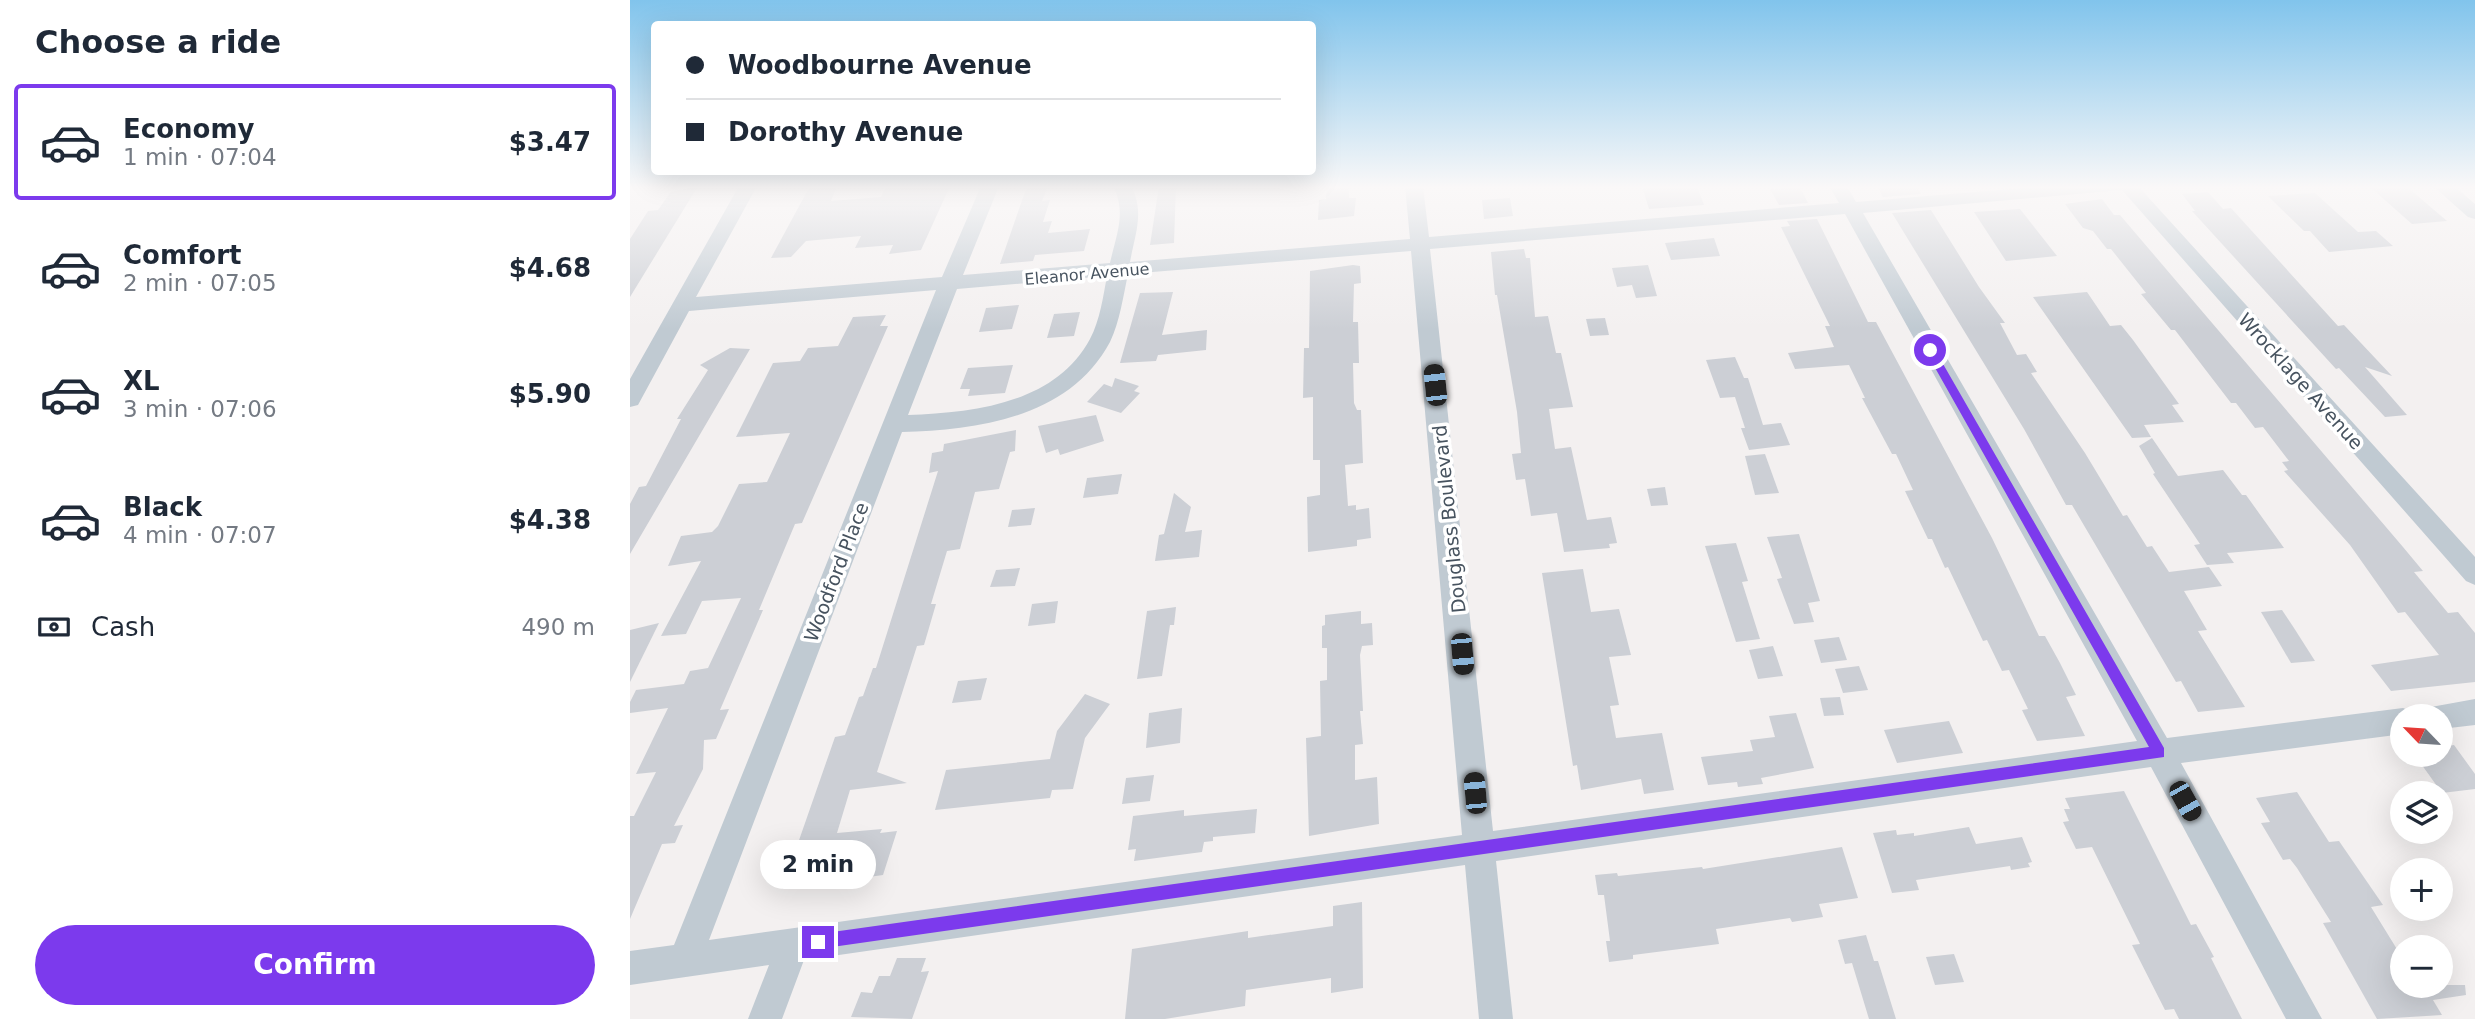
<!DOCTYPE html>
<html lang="en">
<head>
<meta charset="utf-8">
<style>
  :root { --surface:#fff; --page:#f2f2f3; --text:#1f2937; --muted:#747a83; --line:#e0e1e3; --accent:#7c3aed }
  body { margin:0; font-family:"DejaVu Sans",sans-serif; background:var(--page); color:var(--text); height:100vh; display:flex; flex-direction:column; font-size:26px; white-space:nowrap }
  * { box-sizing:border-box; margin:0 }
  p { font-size:23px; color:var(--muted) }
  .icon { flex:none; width:38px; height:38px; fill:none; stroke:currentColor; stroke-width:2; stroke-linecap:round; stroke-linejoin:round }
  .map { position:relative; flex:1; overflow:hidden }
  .drawer { display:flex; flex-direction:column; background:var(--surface); width:630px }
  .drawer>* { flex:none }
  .top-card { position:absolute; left:21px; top:21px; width:665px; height:154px; border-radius:7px; box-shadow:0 7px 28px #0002; display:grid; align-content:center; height:154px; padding:0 35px; background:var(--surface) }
  .needle { width:46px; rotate:295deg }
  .buttons { position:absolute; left:1760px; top:704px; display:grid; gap:14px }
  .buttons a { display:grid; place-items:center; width:63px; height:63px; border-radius:50%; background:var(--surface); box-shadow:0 7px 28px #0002; font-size:35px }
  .end { position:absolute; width:32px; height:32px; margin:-16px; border:9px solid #7c3aed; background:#fff; box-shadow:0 0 0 4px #fff }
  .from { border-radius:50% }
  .bubble { position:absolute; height:49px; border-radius:24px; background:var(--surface); box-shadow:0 7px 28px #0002; font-size:23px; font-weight:700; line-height:49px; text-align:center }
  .car { position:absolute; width:21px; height:42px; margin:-21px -10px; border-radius:9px; box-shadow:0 0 5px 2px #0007; background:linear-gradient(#222 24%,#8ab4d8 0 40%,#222 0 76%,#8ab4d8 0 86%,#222 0) }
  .top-card b { display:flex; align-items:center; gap:24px; height:66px; font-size:26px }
  .top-card b+b { border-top:2px solid var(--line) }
  .top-card i { width:18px; height:18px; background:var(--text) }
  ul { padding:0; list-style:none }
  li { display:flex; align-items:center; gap:21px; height:116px; margin:0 14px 10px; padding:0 21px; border:4px solid transparent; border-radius:7px }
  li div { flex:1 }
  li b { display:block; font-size:26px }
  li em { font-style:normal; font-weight:700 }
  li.current { border-color:var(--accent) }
  li>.icon { width:63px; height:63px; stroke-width:1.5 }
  h2 { padding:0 35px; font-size:32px; line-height:84px }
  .pay { display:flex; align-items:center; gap:18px; height:77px; padding:0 35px; font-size:26px }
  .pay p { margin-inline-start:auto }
  .action { display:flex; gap:14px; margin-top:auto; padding:14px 35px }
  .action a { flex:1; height:80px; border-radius:42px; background:var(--accent); color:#fff; font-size:28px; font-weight:700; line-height:80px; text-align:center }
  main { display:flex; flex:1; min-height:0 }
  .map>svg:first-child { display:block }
  .building { fill:#cccfd5 }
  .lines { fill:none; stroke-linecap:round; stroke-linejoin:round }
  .minor { fill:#c0cad2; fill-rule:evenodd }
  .route { fill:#7c3aed }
  .labels { text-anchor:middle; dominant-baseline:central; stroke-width:7; stroke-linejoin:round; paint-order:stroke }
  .far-street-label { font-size:16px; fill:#47535f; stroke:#fff }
  .street-label { font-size:19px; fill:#47535f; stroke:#fff }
</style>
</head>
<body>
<main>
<section class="drawer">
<h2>Choose a ride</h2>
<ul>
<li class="current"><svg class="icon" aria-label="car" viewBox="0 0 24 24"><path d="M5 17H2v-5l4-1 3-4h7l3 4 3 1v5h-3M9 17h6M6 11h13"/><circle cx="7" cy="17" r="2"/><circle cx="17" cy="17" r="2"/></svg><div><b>Economy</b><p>1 min · 07:04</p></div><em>$3.47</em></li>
<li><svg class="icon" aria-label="car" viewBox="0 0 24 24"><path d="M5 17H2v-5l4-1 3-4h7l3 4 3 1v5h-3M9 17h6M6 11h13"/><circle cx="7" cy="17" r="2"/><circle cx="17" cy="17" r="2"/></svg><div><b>Comfort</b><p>2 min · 07:05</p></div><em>$4.68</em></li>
<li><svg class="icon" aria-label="car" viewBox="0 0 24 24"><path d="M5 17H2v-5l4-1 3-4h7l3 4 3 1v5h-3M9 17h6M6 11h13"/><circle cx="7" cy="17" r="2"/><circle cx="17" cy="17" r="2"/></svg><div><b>XL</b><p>3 min · 07:06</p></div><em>$5.90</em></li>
<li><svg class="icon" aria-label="car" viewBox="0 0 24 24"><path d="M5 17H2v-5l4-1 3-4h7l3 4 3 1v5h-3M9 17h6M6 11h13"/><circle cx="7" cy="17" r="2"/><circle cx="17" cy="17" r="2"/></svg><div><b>Black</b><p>4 min · 07:07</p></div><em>$4.38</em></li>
</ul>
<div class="pay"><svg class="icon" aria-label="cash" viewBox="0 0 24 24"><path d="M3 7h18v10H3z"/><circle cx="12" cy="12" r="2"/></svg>Cash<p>490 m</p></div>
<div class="action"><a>Confirm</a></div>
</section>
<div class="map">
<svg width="1845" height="1019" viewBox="0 0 1845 1019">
  <rect width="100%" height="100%" fill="#f3f0f0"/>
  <g class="building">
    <path d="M45,186H68L0,297V239L18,211L28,210Z"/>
    <path d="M180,186H207L201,201L251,197L256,186H320L291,250L259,254L263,245L225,248L231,236L176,241L161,257L141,258Z"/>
    <path d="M397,186H418L412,201L420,200L413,222L422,221L418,233L460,229L454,251L405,255L403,261L370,264Z"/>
    <path d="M529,186H546L544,243L520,245Z"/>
    <path d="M697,186H719V198H726L724,216L688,220L689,200L696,199Z"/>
    <path d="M1012,186H1067L1074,205L1019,209Z"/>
    <path d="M1247,186H1287L1291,194L1253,197Z"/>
    <path d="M1739,186H1776L1817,221L1782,224Z"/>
    <path d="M1170,187L1178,203L1149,205L1140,189Z"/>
    <path d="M1578,192L1593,209L1601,208L1708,326L1714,325L1762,376L1735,367L1777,415L1755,417L1709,368L1706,369L1562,211H1565L1552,194Z"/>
    <path d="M1685,193L1728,232L1746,231L1763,246L1699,252L1680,231H1674L1638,196Z"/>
    <path d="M880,198L883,216L854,219L852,200Z"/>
    <path d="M1472,199L1484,215H1490L1773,547L1793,571L1784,572L1818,613L1828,612L1845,633V682L1761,691L1741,665L1809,655L1775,612L1768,613L1720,545L1654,471L1658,470L1652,462L1659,461L1633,427L1625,428L1606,403H1601L1545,330H1541L1511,294L1516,293L1481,249H1477L1463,231L1453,228L1435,204Z"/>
    <path d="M1390,209L1427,256L1376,261L1344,212Z"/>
    <path d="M1301,210L1349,287L1375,323H1370L1387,355L1396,354L1407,372L1401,373L1455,453L1493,516L1497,515L1517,547L1522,546L1539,572L1579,567L1592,586L1554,591L1577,630L1568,631L1615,707L1568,712L1551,681L1546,682L1442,505H1436L1394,429L1262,213Z"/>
    <path d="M1187,219L1238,322H1246L1362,538L1409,636H1415L1430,663L1446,695L1436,697L1455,736L1407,741L1392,710L1398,709L1379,670L1372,671L1357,640L1353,641L1318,567L1315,568L1302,539H1298L1275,491L1283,490L1266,454H1262L1232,398H1235L1219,365L1165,369L1158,353L1204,347L1195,326H1200L1151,227L1160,226L1157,221Z"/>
    <path d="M1084,238L1090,256L1041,260L1035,243Z"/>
    <path d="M894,249L896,258H900L905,317L918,316L926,353H931L943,407L919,409L925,449L941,447L957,520L981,517L987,543L979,544L980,548L934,552L927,513L901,516L895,479L886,480L882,454L891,453L887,412L867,295H865L861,252Z"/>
    <path d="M723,265L730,266L731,283L724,284L723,322H728L729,363H723L724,403L727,410H731L733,463L715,465L718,506L726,505V510L739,508L741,538L727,540V546L678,552L677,497L690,495V460H683V397L673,398L674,348H679L680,271Z"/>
    <path d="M1018,265L1027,296L1006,298L1002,285L987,287L982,268Z"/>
    <path d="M543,292L532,335L577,330L576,350L528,355L526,361L490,363L510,293Z"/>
    <path d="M1457,292L1480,326L1491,325L1503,340L1549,404L1542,405L1554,422L1514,425L1521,437L1502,438L1403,297Z"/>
    <path d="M389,305L382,329L349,332L356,308Z"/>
    <path d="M450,312L444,336L417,338L424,314Z"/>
    <path d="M256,315L250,326H258L172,523L165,524L129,610H133L90,710L99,709L86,739L74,740L73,769L44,826L53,825L45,843L32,844L0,919V816H4L26,772L6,774L38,708L0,713V702L6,690L54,684L60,671L78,668L111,598L72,601L56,634L31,636L71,561L38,566L51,536L82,532L88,526L109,484L137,482L160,433L106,437L143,363L170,361L178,348L208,346L223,317Z"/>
    <path d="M975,318L979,335L960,336L956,319Z"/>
    <path d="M100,348L120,349L0,554V504L9,487L16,486L51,419H47L78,370L70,365Z"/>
    <path d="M1105,357L1114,378H1118L1133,425L1151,423L1160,445L1119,450L1111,428H1115L1105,397L1090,398L1076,360Z"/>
    <path d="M383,365L375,393L338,396L340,389H330L338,368Z"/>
    <path d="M485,378L509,386L504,391L510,393L491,413L457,402L474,384L482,387Z"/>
    <path d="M466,415L474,441L430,455L428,449L416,453L408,426Z"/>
    <path d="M386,430L385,451L380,452L369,489L345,492L330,549L317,551L301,604H306L294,645L287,646L247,772L277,783L220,790L207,833L252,829L250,833L267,831L253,875L152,889L205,737L215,735L229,697L233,696L243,668H246L308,471L299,473L302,453L313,451L314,444Z"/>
    <path d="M1522,438L1548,476L1593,470L1612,495H1616L1654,548L1597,553L1604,563L1577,565L1564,545L1570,544L1523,474L1525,473L1509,446Z"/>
    <path d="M1135,454L1149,493L1125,495L1115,456Z"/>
    <path d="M492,474L488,494L453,498L457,478Z"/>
    <path d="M1035,487L1038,505L1021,506L1017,489Z"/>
    <path d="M544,493L561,507L555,532L572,530L569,557L525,561L529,535L534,534Z"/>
    <path d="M405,508L401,525L378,527L382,510Z"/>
    <path d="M1169,534L1190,601L1178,603L1184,622L1164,624L1147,579L1152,578L1137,537Z"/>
    <path d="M1106,543L1118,581L1112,582L1130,639L1106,642L1075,546Z"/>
    <path d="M390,568L385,586L360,587L366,570Z"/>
    <path d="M953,569L961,612L989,609L1001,655L979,657L989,705L980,706L986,738L1032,733L1044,790L1014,794L1011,779L951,790L947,765L943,766L912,573Z"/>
    <path d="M428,601L425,623L398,626L402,604Z"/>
    <path d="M546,607L544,625H540L532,676L507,679L517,611Z"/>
    <path d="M1652,610L1664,628L1685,661L1661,663L1631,612Z"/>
    <path d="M731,611V624L742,623L743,645L732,646L730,655L733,711H730L733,744L725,745V780L747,777L749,824L679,836L676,738L691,736L690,681L697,680V648H692V626L695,625V615Z"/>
    <path d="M29,623L0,682V630Z"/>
    <path d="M1209,637L1217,660L1191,663L1184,640Z"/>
    <path d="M1143,646L1153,676L1128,679L1119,650Z"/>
    <path d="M1229,666L1238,690L1213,693L1205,669Z"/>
    <path d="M357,678L351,700L322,703L328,681Z"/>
    <path d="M455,694L480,704L455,738L443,789L422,790L420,798L305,810L316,770L420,759L427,731Z"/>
    <path d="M1210,697L1214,715L1194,716L1190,698Z"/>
    <path d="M552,708L550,743L516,748L519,713Z"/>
    <path d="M1166,713L1184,768L1131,778L1133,784L1108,787L1107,782L1078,785L1071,757L1123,751L1120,740L1145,737L1139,716Z"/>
    <path d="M1319,721L1333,753L1267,763L1254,730Z"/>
    <path d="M1824,745L1845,774V789L1812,793L1784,754H1811V747Z"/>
    <path d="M524,775L520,801L492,804L496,778Z"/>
    <path d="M1494,791L1561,925L1566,924L1584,957L1581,958L1612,1019H1549L1544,1009L1535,1010L1502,945L1510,944L1462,847L1446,849L1433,822L1439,821L1434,809H1440L1435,798Z"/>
    <path d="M1667,792L1699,842L1709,841L1753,905L1741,907L1773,959V985H1835L1836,995L1803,1000L1812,1015L1747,1019L1693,923L1701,922L1667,868L1660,859L1653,860L1631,823L1640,822L1626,798Z"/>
    <path d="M627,809L625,833L583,837V841L574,842L572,852L504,861L506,849L498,850L503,816L554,810V816Z"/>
    <path d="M1339,827L1346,844L1392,837L1402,862L1398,863L1400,867L1381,870L1380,866L1286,880L1289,890L1262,893L1243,833L1266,830L1267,835L1284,833V836Z"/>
    <path d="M1212,847L1228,898L1189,904L1193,917L1162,922L1160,918L1086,929L1089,944L1003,955V959L979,962L976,941H980L974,895H968L965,875L987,873L988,876L1072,867L1073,869Z"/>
    <path d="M732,902L733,988L701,993V978L616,990L615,1006L535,1019H495L502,949L618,931V938L703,926V906Z"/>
    <path d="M1236,935L1244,961H1248L1266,1019H1239L1222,963L1215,964L1208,940Z"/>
    <path d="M1324,954L1334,982L1305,985L1296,957Z"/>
    <path d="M267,958H296L291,972L299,971L282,1019L221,1017L231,992L242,993L249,976H260Z"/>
  </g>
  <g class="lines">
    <g class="minor">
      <path d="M109,186H127L66,297L312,277L351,186H369L333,275L480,263C486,235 497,213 483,186H501C515,212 505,234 500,262L780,239L775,186H793L799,237L1209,203L1199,186H1217L1226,202L1415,186H1508L1845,557V585L1836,581L1492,190L1233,213L1537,738L1773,708L1783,712L1785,716H1773V734L1551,763L1692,1019H1656L1521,767L866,861L883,1019H849L835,865L174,960L152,1019H118L139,965L0,985V951L44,945L306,290L59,311L8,405L0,407V379ZM1215,214L1507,741L863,831L800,249ZM781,251L832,835L79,940L272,432C349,430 440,417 480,342C490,321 493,297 498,274ZM477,276C473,297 470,320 460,339C426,403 344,413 278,415L327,289Z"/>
      <path d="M1803,186H1824L1845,204V219L1838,217Z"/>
      <path d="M1845,699V725L1811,729V716H1797L1801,707Z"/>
    </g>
  </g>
  <linearGradient id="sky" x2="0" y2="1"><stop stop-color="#81c4ec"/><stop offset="0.57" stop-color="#faf8f8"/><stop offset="1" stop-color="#faf8f8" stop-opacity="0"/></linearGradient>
  <rect width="1845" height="329" fill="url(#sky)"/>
  <path class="route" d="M1300,347L1305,350L1534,748V757L188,949L182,947V936L188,934L1519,747L1295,350Z"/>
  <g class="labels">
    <g class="far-street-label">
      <text transform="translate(457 274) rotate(-5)">Eleanor Avenue</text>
    </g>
    <g class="street-label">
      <text transform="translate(1671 381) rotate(48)">Wrocklage Avenue</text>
      <text transform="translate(819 519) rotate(-96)">Douglass Boulevard</text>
      <text transform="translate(206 572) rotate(-69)">Woodford Place</text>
    </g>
  </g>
</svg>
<div class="buttons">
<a><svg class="needle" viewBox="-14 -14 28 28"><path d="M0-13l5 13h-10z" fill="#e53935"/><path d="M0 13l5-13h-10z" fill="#747a83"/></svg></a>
<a><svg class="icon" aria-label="layers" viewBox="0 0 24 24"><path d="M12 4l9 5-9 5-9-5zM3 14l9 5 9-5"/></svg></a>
<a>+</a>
<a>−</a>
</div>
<i class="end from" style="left:1300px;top:350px"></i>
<i class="end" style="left:188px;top:942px"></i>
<div class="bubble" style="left:130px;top:840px;width:116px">2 min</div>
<i class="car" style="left:805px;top:385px;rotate:354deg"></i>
<i class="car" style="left:832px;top:654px;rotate:175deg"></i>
<i class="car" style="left:845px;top:793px;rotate:355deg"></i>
<i class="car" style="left:1555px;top:801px;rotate:151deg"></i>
<div class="top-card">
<b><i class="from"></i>Woodbourne Avenue</b>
<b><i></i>Dorothy Avenue</b>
</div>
</div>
</main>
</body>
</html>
